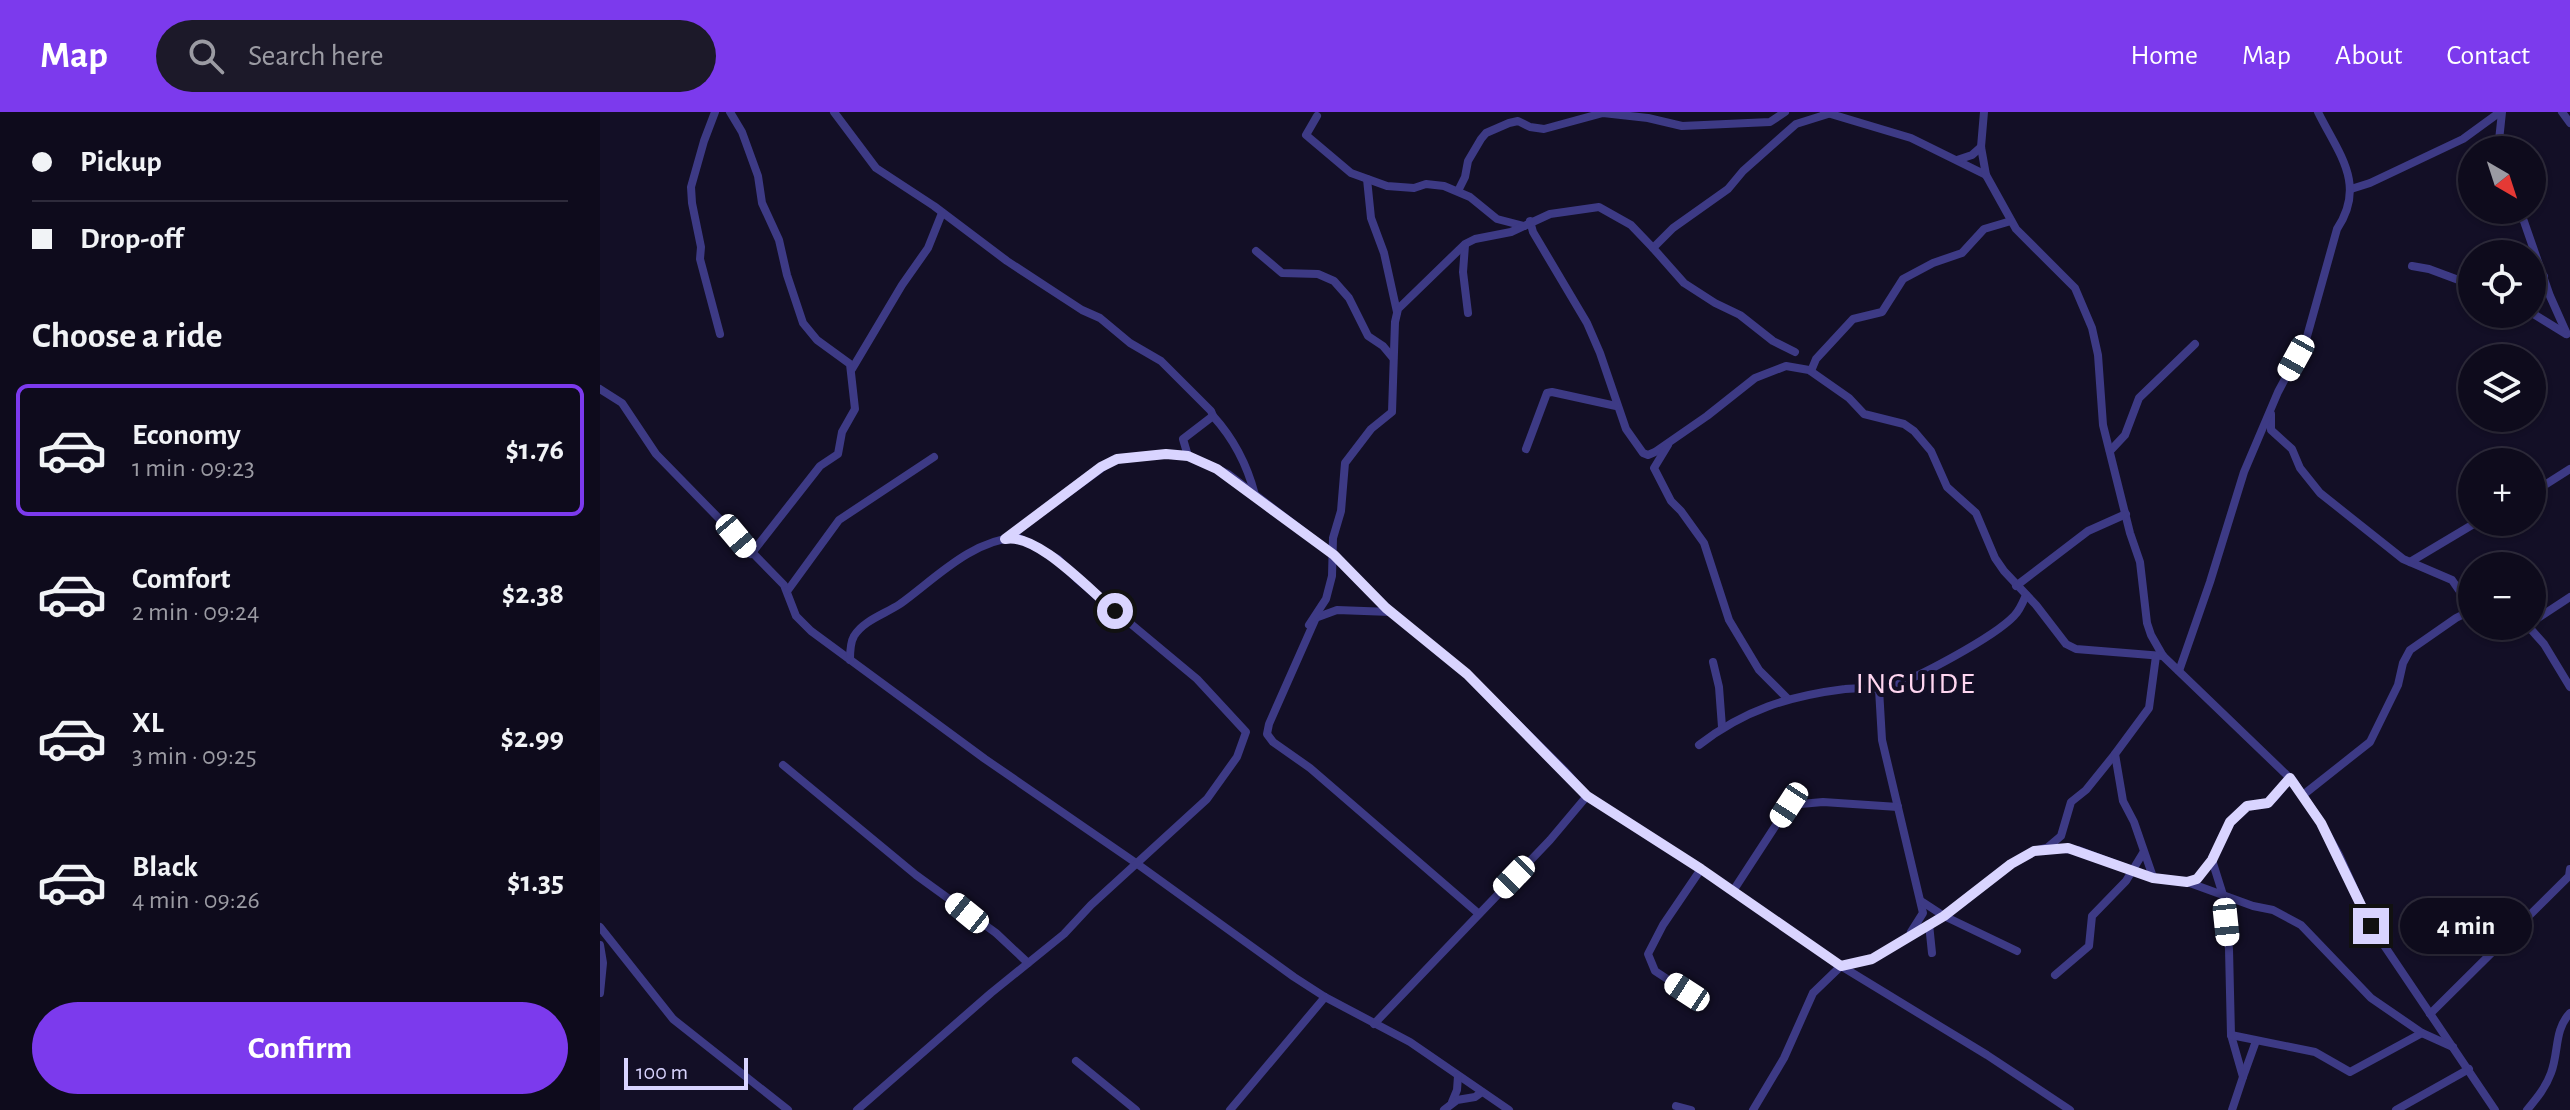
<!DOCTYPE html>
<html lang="en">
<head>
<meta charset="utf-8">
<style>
  :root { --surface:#0e0b1c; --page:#1c1929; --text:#f1f3f6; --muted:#9b9ba3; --line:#2e2b3b; --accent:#7c3aed }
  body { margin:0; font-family:"Alegreya Sans",sans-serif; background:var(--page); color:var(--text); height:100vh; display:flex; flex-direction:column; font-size:30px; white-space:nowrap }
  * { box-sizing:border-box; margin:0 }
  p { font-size:26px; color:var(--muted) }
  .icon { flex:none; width:44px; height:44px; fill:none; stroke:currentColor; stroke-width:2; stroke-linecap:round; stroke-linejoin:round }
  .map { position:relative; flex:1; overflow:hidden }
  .panel { display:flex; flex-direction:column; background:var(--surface); width:600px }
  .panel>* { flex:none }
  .hud { display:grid; align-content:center; height:176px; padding:0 32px; background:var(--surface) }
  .needle { width:52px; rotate:141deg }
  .tools { position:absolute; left:1858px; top:24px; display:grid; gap:16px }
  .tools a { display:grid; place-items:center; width:88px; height:88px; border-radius:50%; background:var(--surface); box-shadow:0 2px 6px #0004,0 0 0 2px var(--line); font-size:40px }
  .scale { position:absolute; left:24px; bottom:20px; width:124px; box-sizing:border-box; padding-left:8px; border:4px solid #d9d4ff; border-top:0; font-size:22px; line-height:28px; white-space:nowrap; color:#d9d4ff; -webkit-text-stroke:6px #130f26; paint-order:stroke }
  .end { position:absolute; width:36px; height:36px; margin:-18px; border:10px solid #d9d4ff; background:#111; box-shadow:0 0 0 4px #111 }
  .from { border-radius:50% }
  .bubble { position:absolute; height:56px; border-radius:28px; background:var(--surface); box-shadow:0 2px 6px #0004,0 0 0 2px var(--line); font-size:26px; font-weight:700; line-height:56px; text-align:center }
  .car { position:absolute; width:24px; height:48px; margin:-24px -12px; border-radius:10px; box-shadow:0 0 6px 2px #0007; background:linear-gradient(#fff 24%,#345 0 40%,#fff 0 76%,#345 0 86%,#fff 0) }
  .hud b { display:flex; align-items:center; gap:28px; height:76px; font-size:30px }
  .hud b+b { border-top:2px solid var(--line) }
  .hud i { width:20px; height:20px; background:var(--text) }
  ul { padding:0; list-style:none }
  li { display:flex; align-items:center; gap:24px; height:132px; margin:0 16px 12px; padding:0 16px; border:4px solid transparent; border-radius:12px }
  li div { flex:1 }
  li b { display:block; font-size:30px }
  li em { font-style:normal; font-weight:700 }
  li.active { border-color:var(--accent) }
  li>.icon { width:72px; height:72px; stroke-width:1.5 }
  h2 { padding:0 32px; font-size:36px; line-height:96px }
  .cta { display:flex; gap:16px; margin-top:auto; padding:16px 32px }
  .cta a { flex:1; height:92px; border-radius:48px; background:var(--accent); color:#fff; font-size:32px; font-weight:700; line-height:92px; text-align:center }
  header { display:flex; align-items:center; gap:48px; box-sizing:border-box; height:112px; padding:0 40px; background:var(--accent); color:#fff }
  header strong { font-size:38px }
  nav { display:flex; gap:44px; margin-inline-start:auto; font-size:28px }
  .search { width:560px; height:72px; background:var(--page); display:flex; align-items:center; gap:20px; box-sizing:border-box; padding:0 28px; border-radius:44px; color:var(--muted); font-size:30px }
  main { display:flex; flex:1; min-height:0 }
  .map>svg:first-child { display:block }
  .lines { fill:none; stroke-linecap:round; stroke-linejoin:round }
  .minor { stroke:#3d3a85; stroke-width:8 }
  .route { stroke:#d9d4ff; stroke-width:10 }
  .labels { text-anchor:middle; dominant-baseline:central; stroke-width:8; stroke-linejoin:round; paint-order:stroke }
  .neighbourhood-label { font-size:30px; letter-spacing:2px; fill:#ffd6f0; stroke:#130f26 }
</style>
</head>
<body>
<header>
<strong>Map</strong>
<div class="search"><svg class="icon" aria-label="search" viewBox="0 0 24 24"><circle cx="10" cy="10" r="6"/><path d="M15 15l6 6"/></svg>Search here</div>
<nav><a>Home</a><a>Map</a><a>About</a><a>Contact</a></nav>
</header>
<main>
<section class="panel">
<div class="hud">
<b><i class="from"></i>Pickup</b>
<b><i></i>Drop-off</b>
</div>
<h2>Choose a ride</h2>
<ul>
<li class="active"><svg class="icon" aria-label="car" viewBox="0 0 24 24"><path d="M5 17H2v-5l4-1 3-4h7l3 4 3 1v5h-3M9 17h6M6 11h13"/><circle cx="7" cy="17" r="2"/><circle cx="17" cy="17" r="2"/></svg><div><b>Economy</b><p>1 min · 09:23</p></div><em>$1.76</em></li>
<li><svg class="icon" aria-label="car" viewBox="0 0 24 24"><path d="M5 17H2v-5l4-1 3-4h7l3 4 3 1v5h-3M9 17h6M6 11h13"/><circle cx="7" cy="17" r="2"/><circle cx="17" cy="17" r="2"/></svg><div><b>Comfort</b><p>2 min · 09:24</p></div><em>$2.38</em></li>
<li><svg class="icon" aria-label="car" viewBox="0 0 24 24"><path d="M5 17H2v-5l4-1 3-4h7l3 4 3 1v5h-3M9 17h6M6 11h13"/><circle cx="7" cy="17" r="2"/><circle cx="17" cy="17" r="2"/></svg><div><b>XL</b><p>3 min · 09:25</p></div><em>$2.99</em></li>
<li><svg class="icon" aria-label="car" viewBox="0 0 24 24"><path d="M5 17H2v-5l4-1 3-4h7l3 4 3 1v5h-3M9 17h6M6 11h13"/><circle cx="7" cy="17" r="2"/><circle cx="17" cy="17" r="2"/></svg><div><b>Black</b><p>4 min · 09:26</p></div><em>$1.35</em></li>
</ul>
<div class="cta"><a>Confirm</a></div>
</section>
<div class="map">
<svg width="1970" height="998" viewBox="0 0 1970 998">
  <rect width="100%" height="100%" fill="#130f26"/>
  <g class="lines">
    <g class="minor">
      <path d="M115,0L104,29L91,75L92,91L101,135L100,147L120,222"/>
      <path d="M130,0L142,20L158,64L162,91L179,128L187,163L203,211L217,228L250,252L255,297L242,320L238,342L220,354L151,442"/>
      <path d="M234,0L276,56L334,94L407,149L482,198L500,206L530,231L561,249L611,299L613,304L583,327L588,344L628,362L734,443L786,496L867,562L964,658L987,684"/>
      <path d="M1224,0L1311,26L1386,63L1416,117L1475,176L1492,216L1498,243L1503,313L1530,421L1540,450L1547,511L1551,523L1563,544L1694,670L1721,711L1739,743L1771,814L1895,998"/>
      <path d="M1384,0L1381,35L1386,63"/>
      <path d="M1962,0L1970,11"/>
      <path d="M717,4L706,23L751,61L787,74L814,76L826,72L844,74L870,85L897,107L924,114"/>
      <path d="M1898,38L1902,0"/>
      <path d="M1357,48L1372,43L1381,35"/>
      <path d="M767,67L771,106L784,141L797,200"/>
      <path d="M1751,77L1770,71L1863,27L1900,0"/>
      <path d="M858,79L865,65L868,49L881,27L886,21L909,11L918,9L930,15L944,17L1003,1L1048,6L1082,14L1170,10L1185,0"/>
      <path d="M1920,98L1950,184L1967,222"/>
      <path d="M930,109L933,120L987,211L1000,241L1026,317L1043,341L1048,343L1055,340L1107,304L1155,266L1186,254L1209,258L1249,286L1264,302L1304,312L1314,319L1331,339L1347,375L1376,401L1395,446L1404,459L1436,493L1466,532L1476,537L1563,544"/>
      <path d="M865,133L863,160L868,201"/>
      <path d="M656,139L682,161L718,162L734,169L749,186L768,224L783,234L793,246"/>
      <path d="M1812,154L1829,157L1872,173"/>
      <path d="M1932,168L1944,164"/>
      <path d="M1932,201L1966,222"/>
      <path d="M1195,240L1173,229L1140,203L1115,191L1084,171L1053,136L1073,116L1128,77L1143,59L1196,12L1228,2"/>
      <path d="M252,257L302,173L328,136L342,101"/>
      <path d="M1211,259L1216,247L1253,207L1282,200L1303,167L1333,151L1362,141L1384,117L1411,109"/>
      <path d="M0,277L22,291L56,342L184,473L196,504L211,519L385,647L536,751L694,865L725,885L810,930L909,998"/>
      <path d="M1671,302V318L1692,337L1700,356L1720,381L1803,447L1852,468L1872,497"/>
      <path d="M613,304C634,327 647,352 655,383"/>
      <path d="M1068,333L1054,356L1071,389L1081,399L1104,431L1129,508L1159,558L1188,587"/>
      <path d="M926,337L947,281L952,280L1016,294"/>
      <path d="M1510,339L1525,323L1539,286L1595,232"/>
      <path d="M1932,381L1970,357"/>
      <path d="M407,425L513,348L566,342L588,344"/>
      <path d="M1810,450L1877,410"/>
      <path d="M1416,474L1488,419L1526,402"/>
      <path d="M188,478L239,408L334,345"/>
      <path d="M718,505L737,498L791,500"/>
      <path d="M715,508L669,612L667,622L673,630L710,656L879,802"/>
      <path d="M1932,510L1970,485"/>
      <path d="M709,513L726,487L732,464L733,426L741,399L745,351L771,317L792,300L795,210L798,197L865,132L875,127L911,120L950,102L999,95L1031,113L1053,136"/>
      <path d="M1928,514L1944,532L1970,575"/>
      <path d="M250,548C250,540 250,531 254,524C264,508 285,502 300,492C336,466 370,429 417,425L458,447L477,467L597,567L646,620L637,645L607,687L491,793L464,822L391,881L257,998"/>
      <path d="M1113,550L1119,575L1122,615"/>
      <path d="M1579,559L1610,470L1644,360L1678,280L1706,228L1737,117C1767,72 1738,41 1718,0"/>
      <path d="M1279,577L1282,628L1323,801L1311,820"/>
      <path d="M1099,633C1144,598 1189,584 1245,577C1258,575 1276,579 1287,576C1316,567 1394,525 1414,504C1420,498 1423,490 1426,483"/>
      <path d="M183,653L316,763L396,821L428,851"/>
      <path d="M1703,683L1770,630L1798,573L1803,551L1810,538L1856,506L1872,498"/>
      <path d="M1448,735L1461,724L1471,690L1486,678L1515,642"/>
      <path d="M1612,748L1623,783L1629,837L1631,923L1643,965L1632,998"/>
      <path d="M1553,765L1534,710L1523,689L1515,642L1549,596L1556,544"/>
      <path d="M1587,770L1653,794L1673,798L1701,813L1771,886L1822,921"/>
      <path d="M1133,779L1189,693L1223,690L1298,695"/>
      <path d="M1321,789L1344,804L1417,839"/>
      <path d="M1329,812L1332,841"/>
      <path d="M0,815L73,907L188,998"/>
      <path d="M0,833L3,851L0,881"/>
      <path d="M1455,863L1489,834L1492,804L1526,769L1543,741"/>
      <path d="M1087,880L1055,859L1048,842L1063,813L1101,757"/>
      <path d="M1830,902L1969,764L1970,757"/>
      <path d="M774,912L950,728L987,684L1101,757L1241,854L1387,943L1470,998"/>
      <path d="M1631,923L1715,940L1750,960L1822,921L1853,935"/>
      <path d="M476,949L536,998"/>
      <path d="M1643,965L1656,929"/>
      <path d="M852,990L857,978L858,964"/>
      <path d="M1076,994L1091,998"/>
      <path d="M630,998L725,885"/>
      <path d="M844,998L857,988L875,985L882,980"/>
      <path d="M1153,998L1184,946L1213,881L1241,854L1272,847L1344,804L1411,752L1434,739L1446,736L1478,738L1553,766L1587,770L1597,767L1612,748L1630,710L1647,694L1668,691L1674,686L1690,666"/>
      <path d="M1796,998L1869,957"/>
      <path d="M1927,998C1937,986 1946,975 1951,961C1959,940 1954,918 1970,901"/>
    </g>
  </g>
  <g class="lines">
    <path class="route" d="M515,499C490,479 437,420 405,427L501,355L517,347L566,342L588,344L617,357L734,443L786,496L867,562L987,684L1101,757L1241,854L1272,847L1344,804L1411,752L1434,739L1468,736L1553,766L1587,770L1597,767L1612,748L1630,710L1647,694L1668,691L1690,666L1721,711L1771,814"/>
  </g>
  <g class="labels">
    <g class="neighbourhood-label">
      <text x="1316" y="572">INGUIDE</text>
    </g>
  </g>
</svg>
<div class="tools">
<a><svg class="needle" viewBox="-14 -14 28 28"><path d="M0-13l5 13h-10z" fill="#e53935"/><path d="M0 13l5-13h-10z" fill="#9b9ba3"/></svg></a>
<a><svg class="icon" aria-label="locate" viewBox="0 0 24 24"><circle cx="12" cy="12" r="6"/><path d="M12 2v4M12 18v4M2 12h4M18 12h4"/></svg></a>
<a><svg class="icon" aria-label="layers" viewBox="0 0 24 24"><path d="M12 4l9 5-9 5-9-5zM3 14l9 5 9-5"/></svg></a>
<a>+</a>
<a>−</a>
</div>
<div class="scale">100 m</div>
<i class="end from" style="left:515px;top:499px"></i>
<i class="end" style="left:1771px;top:814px"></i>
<div class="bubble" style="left:1800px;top:786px;width:132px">4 min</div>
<i class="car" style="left:1696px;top:246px;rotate:209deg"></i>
<i class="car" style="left:136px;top:424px;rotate:140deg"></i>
<i class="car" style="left:1189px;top:693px;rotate:213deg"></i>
<i class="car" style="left:914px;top:765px;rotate:224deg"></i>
<i class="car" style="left:367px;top:801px;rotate:309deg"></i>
<i class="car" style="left:1626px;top:810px;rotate:174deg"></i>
<i class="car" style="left:1087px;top:880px;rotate:303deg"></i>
</div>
</main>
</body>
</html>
